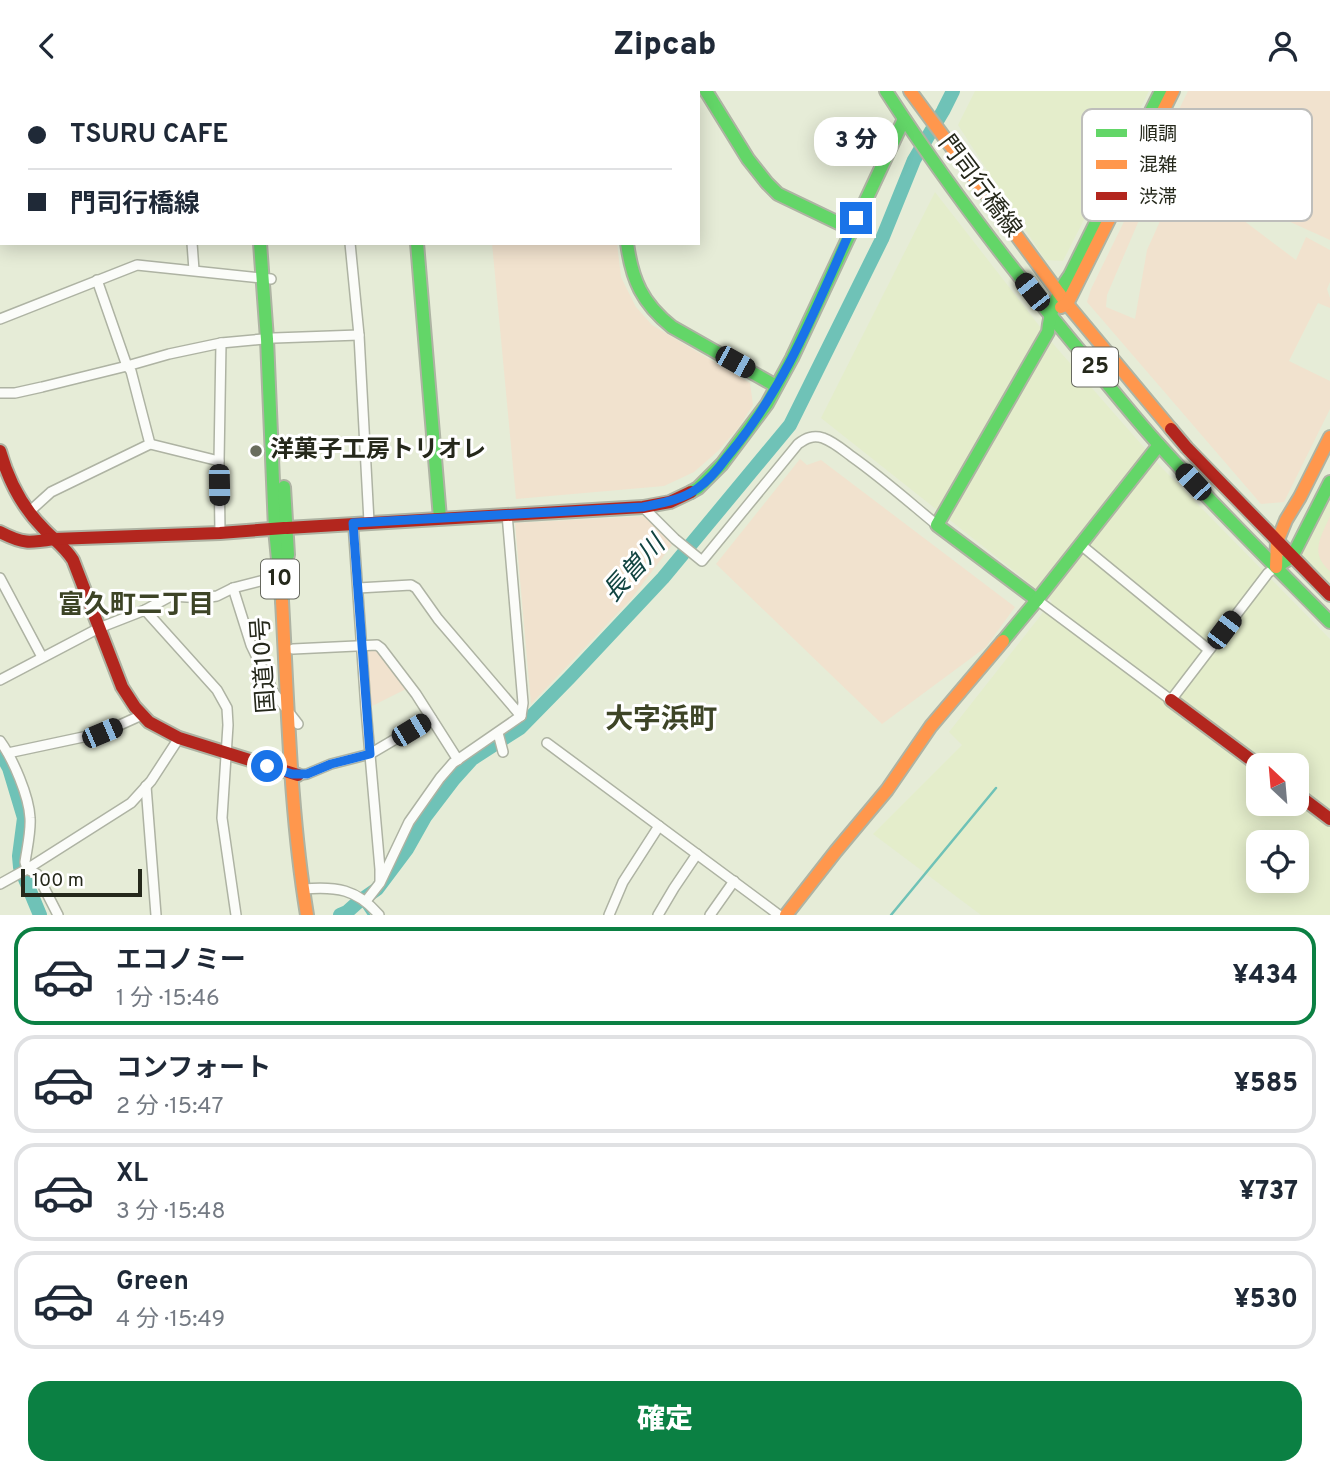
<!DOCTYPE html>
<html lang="ja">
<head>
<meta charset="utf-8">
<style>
  :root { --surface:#fff; --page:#f6f6f7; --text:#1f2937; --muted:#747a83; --line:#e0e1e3; --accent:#0b8043 }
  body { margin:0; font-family:Overpass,"Noto Sans JP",sans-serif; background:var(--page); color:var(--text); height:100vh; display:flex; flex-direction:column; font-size:26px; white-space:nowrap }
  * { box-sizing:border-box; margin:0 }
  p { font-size:23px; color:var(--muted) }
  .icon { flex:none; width:38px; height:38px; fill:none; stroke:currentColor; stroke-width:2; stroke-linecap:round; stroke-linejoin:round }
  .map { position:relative; height:824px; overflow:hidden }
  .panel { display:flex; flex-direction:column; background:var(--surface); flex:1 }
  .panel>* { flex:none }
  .guide { position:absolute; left:0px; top:0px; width:700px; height:154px; box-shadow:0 4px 18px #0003; display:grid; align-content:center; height:154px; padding:0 28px; background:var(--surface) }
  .needle { width:46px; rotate:334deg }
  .fabs { position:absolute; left:1246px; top:662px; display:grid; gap:14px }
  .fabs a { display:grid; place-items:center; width:63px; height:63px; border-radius:14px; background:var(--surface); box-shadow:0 4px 18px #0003; font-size:35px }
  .scale { position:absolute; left:21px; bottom:18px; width:121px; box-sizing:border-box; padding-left:7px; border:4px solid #25281b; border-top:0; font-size:19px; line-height:24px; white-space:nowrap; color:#25281b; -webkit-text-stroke:5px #fff; paint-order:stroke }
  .end { position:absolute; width:32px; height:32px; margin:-16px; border:9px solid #1a73e8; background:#fff; box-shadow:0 0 0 4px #fff }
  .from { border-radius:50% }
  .bubble { position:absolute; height:49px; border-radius:21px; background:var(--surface); box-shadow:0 4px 18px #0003; font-size:23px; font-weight:800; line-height:49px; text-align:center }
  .car { position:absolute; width:21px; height:42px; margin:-21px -10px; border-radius:9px; box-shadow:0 0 5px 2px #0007; background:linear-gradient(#222 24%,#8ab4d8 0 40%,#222 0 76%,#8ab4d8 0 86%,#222 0) }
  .guide b { display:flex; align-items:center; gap:24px; height:66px; font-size:26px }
  .guide b+b { border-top:2px solid var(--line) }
  .guide i { width:18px; height:18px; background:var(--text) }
  ul { padding:12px 0 0; list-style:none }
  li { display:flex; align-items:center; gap:21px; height:98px; margin:0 14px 10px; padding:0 14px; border:4px solid var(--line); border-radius:21px }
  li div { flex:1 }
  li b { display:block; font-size:26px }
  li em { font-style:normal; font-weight:800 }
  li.on { border-color:var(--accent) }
  li>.icon { width:63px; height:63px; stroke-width:1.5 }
  .primary-button { display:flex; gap:14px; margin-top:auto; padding:14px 28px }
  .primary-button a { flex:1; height:80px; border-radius:21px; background:var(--accent); color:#fff; font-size:28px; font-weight:800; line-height:80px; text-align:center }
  header { display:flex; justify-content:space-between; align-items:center; height:91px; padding:0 28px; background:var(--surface); font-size:32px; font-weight:800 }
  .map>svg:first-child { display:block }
  .built { fill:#e4edcb; fill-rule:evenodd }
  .green { fill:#f1e2ce }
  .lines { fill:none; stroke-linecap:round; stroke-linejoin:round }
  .stream { stroke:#6fc2b7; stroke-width:2.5 }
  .river { stroke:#6fc2b7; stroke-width:14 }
  .street-casing { stroke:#aeb3a3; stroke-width:12 }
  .fast-casing { stroke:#aeb3a3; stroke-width:16 }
  .slow-casing { stroke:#aeb3a3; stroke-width:16 }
  .jam-casing { stroke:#aeb3a3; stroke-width:16 }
  .street { stroke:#fbfcf9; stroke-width:9 }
  .fast { stroke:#63d668; stroke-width:12 }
  .slow { stroke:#ff974d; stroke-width:12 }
  .jam { stroke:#b3261e; stroke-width:12 }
  .route { stroke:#1a73e8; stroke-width:9 }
  .poi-dot { fill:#696d5d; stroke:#fff; stroke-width:2.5 }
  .labels { text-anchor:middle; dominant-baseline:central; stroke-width:6; stroke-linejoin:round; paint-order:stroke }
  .shield { fill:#fff; stroke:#66685f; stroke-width:2 }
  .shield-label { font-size:23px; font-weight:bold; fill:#25281b }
  .street-label { font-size:24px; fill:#25281b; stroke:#fff }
  .poi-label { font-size:24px; font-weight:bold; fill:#25281b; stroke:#fff; text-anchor:start }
  .water-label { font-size:26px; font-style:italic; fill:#114441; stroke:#fff }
  .neighbourhood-label { font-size:26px; font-weight:bold; fill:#3d4426; stroke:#fff }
  .quarter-label { font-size:28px; font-weight:bold; fill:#3d4426; stroke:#fff }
  .key { fill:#fff; stroke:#bebebb; stroke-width:2 }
  .key-label { font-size:19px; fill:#25281b }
</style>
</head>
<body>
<header><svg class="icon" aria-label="back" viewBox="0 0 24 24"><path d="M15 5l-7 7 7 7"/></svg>Zipcab<svg class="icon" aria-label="person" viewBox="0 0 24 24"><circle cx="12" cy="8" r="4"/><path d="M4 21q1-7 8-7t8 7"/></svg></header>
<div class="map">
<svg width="1330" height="824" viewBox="0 0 1330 824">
  <rect width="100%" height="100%" fill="#e6ecd7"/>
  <g class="built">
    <path d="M975,0H1149L1063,170L1045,169L958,34Z"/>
    <path d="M935,101L1055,255L1163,378L1330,548V824H981L873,743L962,654L949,641L1052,510L821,327ZM1258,674H1297V712H1258ZM1258,751H1297V789H1258Z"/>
    <path d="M1330,391V504L1292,466Z"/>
  </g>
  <g class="green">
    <path d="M478,0H596L597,2H478Z"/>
    <path d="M1188,0H1330V149L1163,73L1107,204L1106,216L1135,228L1147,159L1170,108L1187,101L1239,126L1296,169L1306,146L1330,159V191L1327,198L1330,207V217L1318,212L1289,270L1330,290V318L1284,411L1261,413L1087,211L1091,198Z"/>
    <path d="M492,152H617L621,186L636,216L652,234L750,292L753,314L739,336L718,360L694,381L664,395L516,408Z"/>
    <path d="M800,368L807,374L821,369L1015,516L986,556L882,633L716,473Z"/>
    <path d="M646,425L672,454L631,508L531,613L515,432Z"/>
    <path d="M1330,425V480C1309,462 1321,446 1330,425Z"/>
    <path d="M377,554L410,596L366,618L362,556Z"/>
  </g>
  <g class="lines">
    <g class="stream">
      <path d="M361,812L369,824"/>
      <path d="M891,824L996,697"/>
    </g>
    <g class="river">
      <path d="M0,661L9,677L24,727L19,765L20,776L40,824"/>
      <path d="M340,824L347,821L357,812L377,798L407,758L425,726L454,688L472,668L520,637L570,586L663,487L790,334L882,148L914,69L943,20L953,0"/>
    </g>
    <g class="street-casing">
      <g id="street">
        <path d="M337,0V2"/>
        <path d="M0,50L2,49"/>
        <path d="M0,115H2"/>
        <path d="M192,152L194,179"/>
        <path d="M350,152L359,244L369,431"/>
        <path d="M97,189L127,275L131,280L150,353"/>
        <path d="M0,228L137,174L271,188"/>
        <path d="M0,302H15L42,296L127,275L169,263L221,252L274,247L359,244"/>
        <path d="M643,416L675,448L702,470L798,353C806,347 813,344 823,347C834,351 843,359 851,365C881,386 909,411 937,434"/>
        <path d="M30,420L51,401L150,353L219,370"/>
        <path d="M353,432L366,618L380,778V790"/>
        <path d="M220,442L219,370L221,252"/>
        <path d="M1081,454L1209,559"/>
        <path d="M0,487L42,566"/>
        <path d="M233,497L251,554L274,602L298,633"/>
        <path d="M358,497L411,494L416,497L438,528L521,625"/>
        <path d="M1037,509L1171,609L1268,482L1276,476"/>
        <path d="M145,519L217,599L227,617L228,634L222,727L236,824"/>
        <path d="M293,558L377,554L381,557L416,603L458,669"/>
        <path d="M0,589L99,537L145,519L171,505L203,507L217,505L233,497L280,485H290"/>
        <path d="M498,642L503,661"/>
        <path d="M0,650C13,668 29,705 30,727C31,741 27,757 25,771L27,778"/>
        <path d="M547,652L779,824"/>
        <path d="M8,662L102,642L142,624"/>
        <path d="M300,684L307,683L331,673L370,663L431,627"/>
        <path d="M146,695L156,824"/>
        <path d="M27,778L37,783L58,824"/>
        <path d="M0,793L27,778L131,712L151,690L179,647"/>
        <path d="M303,798C336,795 357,798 379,824"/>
        <path d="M366,810L380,792L409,731L440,687L453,672L521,625L523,612L507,423"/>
        <path d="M609,824L623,791L659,735"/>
        <path d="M658,824L674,797L697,763"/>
        <path d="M710,824L734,790"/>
      </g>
    </g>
    <g class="fast-casing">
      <g id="fast">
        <path d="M706,0L748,68L767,92L778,103L851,138"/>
        <path d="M886,0C947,95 1017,185 1089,271C1113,299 1136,329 1161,356C1215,416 1273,473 1330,531"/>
        <path d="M260,152L267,248L275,438L282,510"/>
        <path d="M417,152L440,427"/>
        <path d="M627,152C632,189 642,212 672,236L776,295"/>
        <path d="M284,396L288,464"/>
        <path d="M691,401L698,397L722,373L767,313L792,267L904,28"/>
        <path d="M1276,476L1292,466L1330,391"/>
        <path d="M1037,509L937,434L1048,241C1050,219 1057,202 1070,184L1161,0"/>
        <path d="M1003,550L1037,509L1159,354"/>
      </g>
    </g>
    <g class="slow-casing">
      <g id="slow">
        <path d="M608,0V2"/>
        <path d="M910,0L1067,213L1171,338"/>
        <path d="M1061,216L1067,213L1173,0"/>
        <path d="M1276,476L1277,451L1286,429L1300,406L1330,346"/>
        <path d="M282,510C288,615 290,721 307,824"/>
        <path d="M786,824L836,760L887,699L931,635L1003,550"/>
      </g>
    </g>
    <g class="jam-casing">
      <g id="jam">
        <path d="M251,0V2"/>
        <path d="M404,0V2"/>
        <path d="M1171,338L1187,357L1330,504"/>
        <path d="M0,360C8,388 22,416 43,437C53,448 65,456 73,469L122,596L135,616L149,631L179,647L298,684"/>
        <path d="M287,437L643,416L670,411L691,401"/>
        <path d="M0,441C23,453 29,452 54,448L220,442L284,437"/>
        <path d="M1171,609L1258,674"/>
        <path d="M1297,703L1330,728"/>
      </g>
    </g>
    <use href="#street" class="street"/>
    <use href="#fast" class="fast"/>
    <use href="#slow" class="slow"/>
    <use href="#jam" class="jam"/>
  </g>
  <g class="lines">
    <path class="route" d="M267,675L292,683H307L331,673L370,663L353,432L643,416C662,412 682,409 698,397C709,389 719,377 727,366C786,297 819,209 856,127"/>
  </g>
  <circle class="poi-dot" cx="256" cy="360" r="7"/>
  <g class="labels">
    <g class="shield">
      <rect x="1072" y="256.5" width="46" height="39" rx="5"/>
      <rect x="261" y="468.5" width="38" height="39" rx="5"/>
    </g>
    <g class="shield-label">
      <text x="1095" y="276">25</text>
      <text x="280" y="488">10</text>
    </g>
    <g class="street-label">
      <text transform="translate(979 96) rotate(53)">門司行橋線</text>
      <text transform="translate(265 574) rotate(-94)">国道10号</text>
    </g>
    <g class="poi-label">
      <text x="270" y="360">洋菓子工房トリオレ</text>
    </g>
    <g class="water-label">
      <text transform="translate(635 479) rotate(-48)">長曽川</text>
    </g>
    <g class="neighbourhood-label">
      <text x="136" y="515">富久町二丁目</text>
    </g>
    <g class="quarter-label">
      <text x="661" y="630">大字浜町</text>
    </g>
  </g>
  <rect x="1082" y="18" width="230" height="112" rx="10" class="key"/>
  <rect x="1096" y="38" width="31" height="8" fill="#63d668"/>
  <rect x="1096" y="69" width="31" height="9" fill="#ff974d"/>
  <rect x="1096" y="101" width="31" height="8" fill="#b3261e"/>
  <g class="key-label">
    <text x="1139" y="49">順調</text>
    <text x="1139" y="80">混雑</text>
    <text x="1139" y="112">渋滞</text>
  </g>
</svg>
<div class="fabs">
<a><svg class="needle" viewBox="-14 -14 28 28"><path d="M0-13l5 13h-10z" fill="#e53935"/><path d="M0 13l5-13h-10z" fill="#747a83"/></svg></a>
<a><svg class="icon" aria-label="locate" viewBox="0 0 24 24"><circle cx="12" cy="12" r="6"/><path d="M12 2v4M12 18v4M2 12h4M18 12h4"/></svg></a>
</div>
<div class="scale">100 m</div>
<i class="end from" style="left:267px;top:675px"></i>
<i class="end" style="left:856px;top:127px"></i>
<div class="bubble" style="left:814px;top:26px;width:84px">3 分</div>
<i class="car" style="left:1032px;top:201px;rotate:322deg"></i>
<i class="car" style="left:735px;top:271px;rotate:119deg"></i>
<i class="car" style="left:1193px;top:391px;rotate:317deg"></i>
<i class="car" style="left:219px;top:394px;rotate:179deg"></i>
<i class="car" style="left:1224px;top:539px;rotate:37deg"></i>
<i class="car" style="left:411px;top:639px;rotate:59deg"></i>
<i class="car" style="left:102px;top:642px;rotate:67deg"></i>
<div class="guide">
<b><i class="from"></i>TSURU CAFE</b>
<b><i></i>門司行橋線</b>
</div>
</div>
<section class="panel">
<ul>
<li class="on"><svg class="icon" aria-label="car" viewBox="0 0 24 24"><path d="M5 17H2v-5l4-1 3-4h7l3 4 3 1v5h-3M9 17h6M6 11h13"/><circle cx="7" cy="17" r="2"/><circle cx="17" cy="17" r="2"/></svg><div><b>エコノミー</b><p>1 分 · 15:46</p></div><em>¥434</em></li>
<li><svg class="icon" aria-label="car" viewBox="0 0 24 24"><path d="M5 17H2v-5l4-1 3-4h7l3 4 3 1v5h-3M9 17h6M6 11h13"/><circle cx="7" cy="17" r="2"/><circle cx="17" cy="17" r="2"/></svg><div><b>コンフォート</b><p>2 分 · 15:47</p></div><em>¥585</em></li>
<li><svg class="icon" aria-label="car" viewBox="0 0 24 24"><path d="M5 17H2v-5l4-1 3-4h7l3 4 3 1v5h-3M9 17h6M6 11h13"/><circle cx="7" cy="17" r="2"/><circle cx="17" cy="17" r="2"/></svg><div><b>XL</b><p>3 分 · 15:48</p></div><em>¥737</em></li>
<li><svg class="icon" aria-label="car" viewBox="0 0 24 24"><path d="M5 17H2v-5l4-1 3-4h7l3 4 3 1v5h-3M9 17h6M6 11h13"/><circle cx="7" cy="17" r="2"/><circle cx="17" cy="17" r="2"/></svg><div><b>Green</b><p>4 分 · 15:49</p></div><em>¥530</em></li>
</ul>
<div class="primary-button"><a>確定</a></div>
</section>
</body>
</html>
